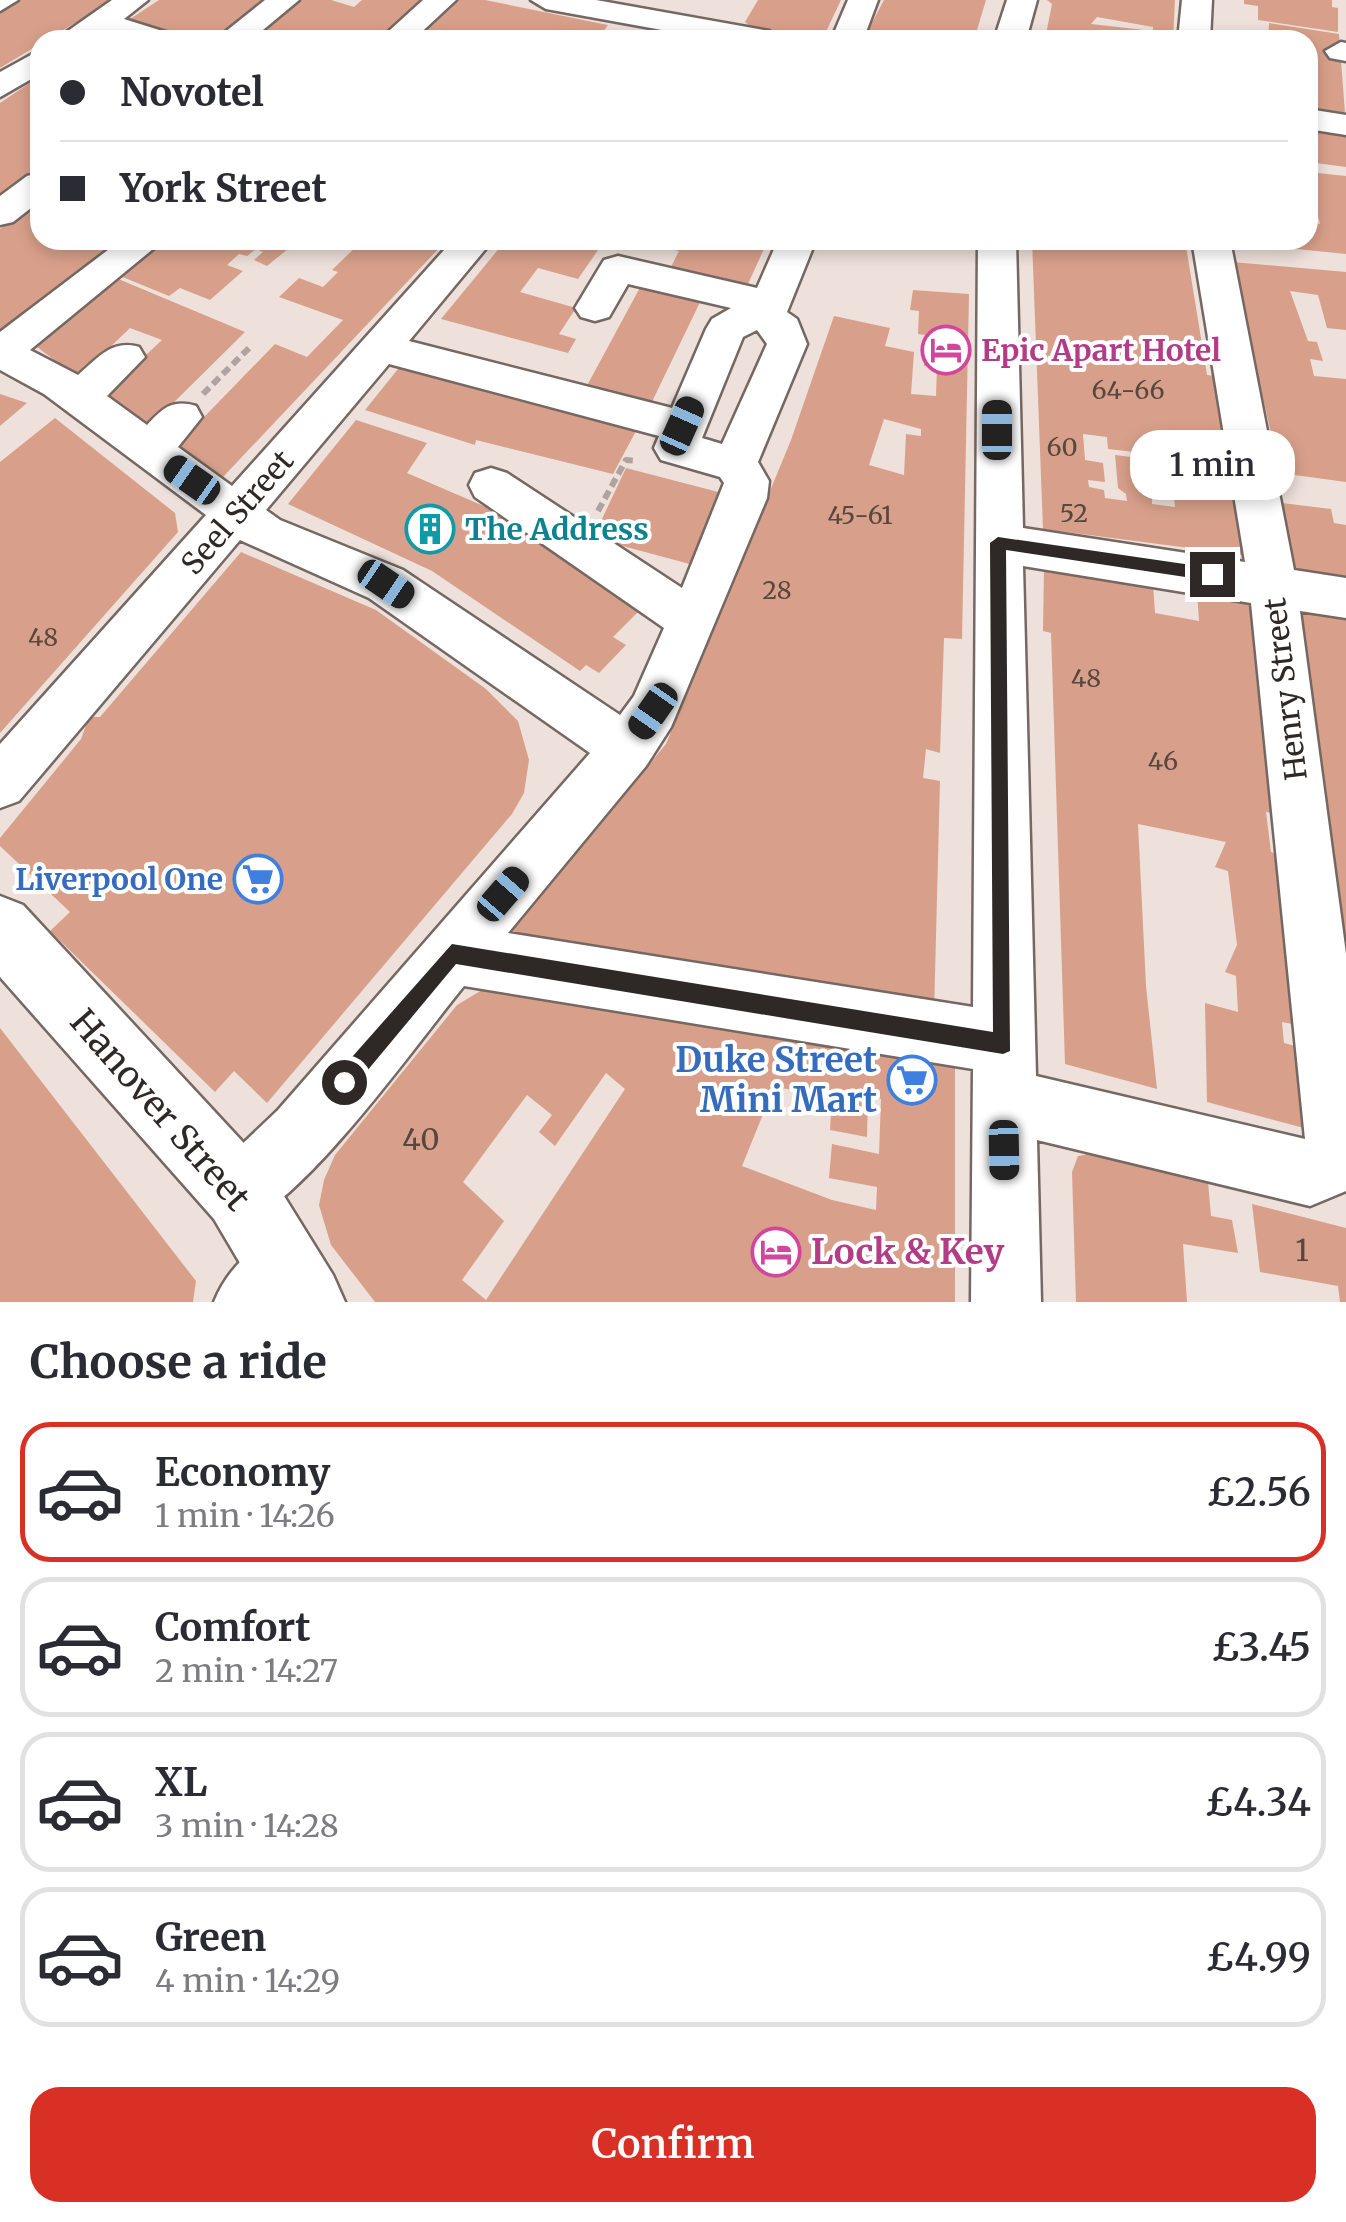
<!DOCTYPE html>
<html lang="en">
<head>
<meta charset="utf-8">
<style>
  :root { --surface:#fff; --page:#f2f2f3; --text:#2b2b33; --muted:#7c7c81; --line:#e1e1e2; --accent:#d93025 }
  body { margin:0; font-family:Merriweather,serif; background:var(--page); color:var(--text); height:100vh; display:flex; flex-direction:column; font-size:38px; white-space:nowrap }
  * { box-sizing:border-box; margin:0 }
  p { font-size:32px; color:var(--muted) }
  .icon { flex:none; width:55px; height:55px; fill:none; stroke:currentColor; stroke-width:2; stroke-linecap:round; stroke-linejoin:round }
  .map { position:relative; height:1302px; overflow:hidden }
  .panel { display:flex; flex-direction:column; background:var(--surface); flex:1 }
  .panel>* { flex:none }
  .top-card { position:absolute; left:30px; top:30px; width:1288px; height:220px; border-radius:30px; box-shadow:0 5px 15px #0003; display:grid; align-content:center; height:220px; padding:0 30px; background:var(--surface) }
  .end { position:absolute; width:45px; height:45px; margin:-22px; border:12px solid #2e2926; background:#fff; box-shadow:0 0 0 5px #fff }
  .from { border-radius:50% }
  .bubble { position:absolute; height:70px; border-radius:30px; background:var(--surface); box-shadow:0 5px 15px #0003; font-size:32px; font-weight:600; line-height:70px; text-align:center }
  .car { position:absolute; width:30px; height:60px; margin:-30px -15px; border-radius:12px; box-shadow:0 0 8px 2px #0007; background:linear-gradient(#222 24%,#8ab4d8 0 40%,#222 0 76%,#8ab4d8 0 86%,#222 0) }
  .top-card b { display:flex; align-items:center; gap:35px; height:95px; font-size:38px }
  .top-card b+b { border-top:2px solid var(--line) }
  .top-card i { width:25px; height:25px; background:var(--text) }
  ul { padding:0; list-style:none }
  li { display:flex; align-items:center; gap:30px; height:140px; margin:0 20px 15px; padding:0 10px; border:5px solid var(--line); border-radius:30px }
  li div { flex:1 }
  li b { display:block; font-size:38px }
  li em { font-style:normal; font-weight:600 }
  li.on { border-color:var(--accent) }
  li>.icon { width:90px; height:90px; stroke-width:1.5 }
  h2 { padding:0 30px; font-size:45px; line-height:120px }
  .primary-button { display:flex; gap:20px; margin-top:auto; padding:20px 30px }
  .primary-button a { flex:1; height:115px; border-radius:30px; background:var(--accent); color:#fff; font-size:40px; font-weight:600; line-height:115px; text-align:center }
  .map>svg:first-child { display:block }
  .building { fill:#d8a08a; fill-rule:evenodd }
  .lines { fill:none; stroke-linecap:round; stroke-linejoin:round }
  .minor-casing { stroke:#756863; stroke-width:5 }
  .major-casing { stroke:#756863; stroke-width:5 }
  .path { stroke:#aea39e; stroke-width:6; stroke-dasharray:9 5; stroke-linecap:butt }
  .minor { fill:#fff; fill-rule:evenodd }
  .major { fill:#fff; fill-rule:evenodd }
  .route { fill:#2e2926 }
  .labels { text-anchor:middle; dominant-baseline:central; stroke-width:8; stroke-linejoin:round; paint-order:stroke }
  .number-label { font-size:25px; fill:#58473f }
  .hotel-label { font-size:30px; font-weight:bold; fill:#b23c85; stroke:#fff; text-anchor:start }
  .street-label { font-size:30px; fill:#2e2926; stroke:#fff }
  .culture-label { font-size:30px; font-weight:bold; fill:#0d838f; stroke:#fff; text-anchor:start }
  .shop-label { font-size:30px; font-weight:bold; fill:#366cbe; stroke:#fff; text-anchor:end }
  .near-number-label { font-size:30px; fill:#58473f }
  .near-shop-label { font-size:35px; font-weight:bold; fill:#366cbe; stroke:#fff; text-anchor:end }
  .near-street-label { font-size:35px; fill:#2e2926; stroke:#fff }
  .near-hotel-label { font-size:35px; font-weight:bold; fill:#b23c85; stroke:#fff; text-anchor:start }
</style>
</head>
<body>
<div class="map">
<svg width="1346" height="1302" viewBox="0 0 1346 1302">
  <rect width="100%" height="100%" fill="#eee0da"/>
  <g class="building">
    <path d="M7,0H113L0,68V4Z"/>
    <path d="M159,0H267L218,40H187L127,21Z"/>
    <path d="M297,0H331L354,7L362,0H429L381,40H307L301,36L296,40H246Z"/>
    <path d="M455,0H485L608,25L597,40H469L472,37L460,35L455,40H411Z"/>
    <path d="M758,0H841L823,38L750,26L745,22Z"/>
    <path d="M884,0H986L974,40H918L919,34L904,32L901,40H863Z"/>
    <path d="M1047,0H1175L1173,40H1107L1090,36L1089,40H1037L1039,33L1046,34L1052,4ZM1097,17L1153,27V31L1091,24Z"/>
    <path d="M1244,0H1332V7L1338,8V32L1258,20V6L1244,4Z"/>
    <path d="M1269,23L1339,34L1345,113L1317,108L1316,81L1308,80V40H1268Z"/>
    <path d="M648,30L691,38V40H642Z"/>
    <path d="M40,76V167L0,197V103Z"/>
    <path d="M1308,130L1346,136V167L1308,162Z"/>
    <path d="M1308,172L1346,176V254L1237,243L1308,240V222L1320,224Z"/>
    <path d="M40,198V240H130L0,338V229Z"/>
    <path d="M164,240H299L267,266L254,260L263,252L256,249L247,256L239,254L227,265L243,271L210,300L180,288L169,296L120,276Z"/>
    <path d="M363,240L443,244L223,477L176,446L275,344L307,357L343,320L279,297L299,278L323,287L338,272L332,270Z"/>
    <path d="M506,240H563L598,250L578,279L538,268L520,292L576,308L559,334L576,339L568,353L441,319Z"/>
    <path d="M768,240L748,284L671,267L679,251L636,242Z"/>
    <path d="M1032,240H1185L1207,375L1216,376L1230,464L1200,460L1201,464L1229,468L1243,555L1043,529ZM1083,434L1107,437L1108,449L1162,455V460L1170,461L1175,507L1152,504V497L1159,492L1155,460L1115,455L1118,488L1126,494L1127,501L1105,498L1104,490L1089,487L1088,480L1105,482L1103,463L1085,460Z"/>
    <path d="M1232,262L1346,272V330L1327,328L1318,295L1290,291L1308,341L1317,342L1323,361L1310,359L1314,376L1346,379V482L1280,473Z"/>
    <path d="M116,278L245,332L150,426L103,395L162,340L130,328L78,378L37,347Z"/>
    <path d="M643,282L703,296L648,410L583,393Z"/>
    <path d="M913,290L969,294L962,639L944,638L940,753L926,749L923,778L940,781L934,1014L499,946L666,744L791,440L834,316L890,328L885,346L914,352L911,394L936,396L937,367L924,366L925,335L918,334L919,311L910,310ZM884,419L921,429V436L906,434L904,475L869,465Z"/>
    <path d="M398,369H433L619,416L636,431L613,474L476,440L475,445L365,410Z"/>
    <path d="M0,394L27,403L0,426Z"/>
    <path d="M55,418L175,513L178,532L0,733V462Z"/>
    <path d="M356,420L427,443L407,473L486,507L639,611L613,637L626,645L599,673L586,665L580,671L432,571L288,504Z"/>
    <path d="M626,468L726,494L697,566L593,538Z"/>
    <path d="M1282,503L1331,509L1334,523L1346,525V578L1296,569Z"/>
    <path d="M241,552L376,610L486,689L518,721L529,760L524,793L512,814L267,1103L234,1071L215,1092L50,931L70,912L0,846V838L81,739L89,717H100Z"/>
    <path d="M1044,566L1153,584L1155,613L1199,621L1197,592L1256,602L1277,814L1266,812L1271,852L1277,854L1297,1025L1282,1022L1284,1043L1299,1047L1304,1128L1207,1102L1205,1003L1238,1012L1236,976L1225,972L1237,945L1228,871L1215,867L1226,842L1138,824L1146,986L1157,1089L1065,1064L1051,633L1043,631Z"/>
    <path d="M1297,609L1346,618V984Z"/>
    <path d="M482,990H505L955,1064V1302H375L331,1245L319,1205L324,1180L335,1155L457,1005ZM606,1073L625,1089L486,1300L462,1280L504,1221L463,1182L527,1095L552,1115L539,1132L555,1146ZM774,1087L832,1096L830,1130L867,1137L868,1097L881,1099L879,1154L832,1144L829,1178L877,1187L876,1210L832,1200L742,1166Z"/>
    <path d="M0,1028L196,1281L193,1302H0Z"/>
    <path d="M1095,1153L1208,1182L1211,1216L1232,1220L1238,1253L1183,1244L1187,1302H1076L1072,1172L1078,1156Z"/>
    <path d="M1252,1204L1346,1228V1302H1340L1338,1286L1260,1272Z"/>
  </g>
  <g class="lines">
    <g class="minor-casing">
      <g id="minor">
        <path d="M0,0H18L0,11Z"/>
        <path d="M112,0H148L124,19L169,33L174,40H127L104,32L92,40H55Z"/>
        <path d="M265,0H299L251,40H215Z"/>
        <path d="M423,0H456L413,40H379Z"/>
        <path d="M531,0H596L769,31L785,40H717L546,9Z"/>
        <path d="M848,0H878L863,40H831Z"/>
        <path d="M1007,0H1037L1026,40H994Z"/>
        <path d="M1182,0H1212L1210,40H1178Z"/>
        <path d="M1341,42L1346,43V61L1330,58L1325,51Z"/>
        <path d="M40,50V74L0,97V72Z"/>
        <path d="M1308,109L1346,115V135L1308,129Z"/>
        <path d="M40,173V201L13,222L0,225V196L27,176Z"/>
        <path d="M121,240H164L30,350L78,375C98,358 112,339 139,347L145,357L107,396L147,425C163,408 172,399 196,406L202,417L178,447L232,486L453,240H493L409,341L672,408L706,329L712,319L731,308L628,284L609,317L595,321L581,317L575,308L604,260L618,256L757,288L778,240H816L787,312L797,319L807,344L758,462L769,481L767,498L671,727L646,766L508,933L973,1007L978,240H1016L1023,528L1245,562L1192,240H1230L1294,570L1346,578V618L1300,611L1346,954V1191L1310,1206L1037,1140L1041,1302H971L973,1069L464,986C414,1047 307,1199 240,1226L216,1217L207,1193L216,1169L278,1110L590,753L369,598L240,540L19,801L0,808V744L206,515L44,394L0,370V332ZM757,330L767,344L722,444L702,438L743,337ZM389,364L659,436L654,448L661,460L720,477L724,483L682,588L507,473L491,468L475,473L469,485L475,497L664,628L634,696L620,715L403,570L280,520L266,510ZM1023,566L1251,603L1305,1139L1036,1076Z"/>
        <path d="M285,1233L309,1244L320,1268L309,1292L299,1302H214C228,1268 251,1247 285,1233Z"/>
      </g>
    </g>
    <g class="major-casing">
      <path id="major" d="M0,896L23,905L266,1167L333,1275L345,1302H263L214,1219L0,977Z"/>
    </g>
    <g class="path">
      <path d="M203,394L250,347"/>
      <path d="M598,511L626,460L637,461"/>
    </g>
    <use href="#minor" class="minor"/>
    <use href="#major" class="major"/>
  </g>
  <path class="route" d="M998,537L1212,568L1220,574L1212,581L1006,550L1010,1051L1003,1054L456,964L352,1089H337V1074L452,944L993,1032L990,543Z"/>
  <defs>
    <g id="hotel-ring" transform="scale(2.5)"><circle r="9.5" fill="#fff" stroke="#d1479c" stroke-width="1.5"/><path d="M-6-4.5h1.5V1H6V5H4.5V3h-9V5H-6ZM-4 0a1.8 1.8 0 1 1 3.6 0ZM.5 0V-2.5h3Q6-2.5 6 0Z" fill="#d1479c"/></g>
    <g id="building-ring" transform="scale(2.5)"><circle r="9.5" fill="#fff" stroke="#0f9aa8" stroke-width="1.5"/><path d="M-4-6H4V6H1V3H-1V6H-4ZM-2.5-4.3h1.7v1.8h-1.7ZM.8-4.3h1.7v1.8H.8ZM-2.5-1h1.7V.8h-1.7ZM.8-1h1.7V.8H.8Z" fill="#0f9aa8"/></g>
    <g id="supermarket-ring" transform="scale(2.5)"><circle r="9.5" fill="#fff" stroke="#3f7fe0" stroke-width="1.5"/><path d="M-6-5.5h2.5l.6 2H6L4.5 2H-2.5L-4.4-4H-6ZM-1.5 3.2a1.3 1.3 0 1 0 .1 0ZM3 3.2a1.3 1.3 0 1 0 .1 0Z" fill="#3f7fe0"/></g>
  </defs>
  <g fill-rule="evenodd">
    <use href="#hotel-ring" x="946" y="350"/>
    <use href="#building-ring" x="430" y="529"/>
    <use href="#supermarket-ring" x="258" y="879"/>
    <use href="#supermarket-ring" x="912" y="1080"/>
    <use href="#hotel-ring" x="776" y="1252"/>
  </g>
  <g class="labels">
    <g class="number-label">
      <text x="1128" y="390">64-66</text>
      <text x="1062" y="447">60</text>
      <text x="1074" y="513">52</text>
      <text x="860" y="515">45-61</text>
      <text x="777" y="590">28</text>
      <text x="43" y="637">48</text>
      <text x="1086" y="678">48</text>
      <text x="1163" y="761">46</text>
    </g>
    <g class="hotel-label">
      <text x="981" y="350">Epic Apart Hotel</text>
    </g>
    <g class="street-label">
      <text transform="translate(237 512) rotate(-49)">Seel Street</text>
      <text transform="translate(1285 689) rotate(-97)">Henry Street</text>
    </g>
    <g class="culture-label">
      <text x="465" y="529">The Address</text>
    </g>
    <g class="shop-label">
      <text x="223" y="879">Liverpool One</text>
    </g>
    <g class="near-number-label">
      <text x="421" y="1139">40</text>
      <text x="1302" y="1250">1</text>
    </g>
    <g class="near-shop-label">
      <text x="877" y="1060">Duke Street<tspan x="877" dy="40">Mini Mart</tspan></text>
    </g>
    <g class="near-street-label">
      <text transform="translate(160 1110) rotate(49)">Hanover Street</text>
    </g>
    <g class="near-hotel-label">
      <text x="811" y="1252">Lock &amp; Key</text>
    </g>
  </g>
</svg>
<i class="end from" style="left:344px;top:1082px"></i>
<i class="end" style="left:1212px;top:574px"></i>
<div class="bubble" style="left:1130px;top:430px;width:165px">1 min</div>
<i class="car" style="left:682px;top:426px;rotate:24deg"></i>
<i class="car" style="left:997px;top:430px;rotate:0deg"></i>
<i class="car" style="left:192px;top:480px;rotate:305deg"></i>
<i class="car" style="left:386px;top:584px;rotate:124deg"></i>
<i class="car" style="left:653px;top:711px;rotate:215deg"></i>
<i class="car" style="left:503px;top:894px;rotate:41deg"></i>
<i class="car" style="left:1004px;top:1150px;rotate:179deg"></i>
<div class="top-card">
<b><i class="from"></i>Novotel</b>
<b><i></i>York Street</b>
</div>
</div>
<section class="panel">
<h2>Choose a ride</h2>
<ul>
<li class="on"><svg class="icon" aria-label="car" viewBox="0 0 24 24"><path d="M5 17H2v-5l4-1 3-4h7l3 4 3 1v5h-3M9 17h6M6 11h13"/><circle cx="7" cy="17" r="2"/><circle cx="17" cy="17" r="2"/></svg><div><b>Economy</b><p>1 min · 14:26</p></div><em>£2.56</em></li>
<li><svg class="icon" aria-label="car" viewBox="0 0 24 24"><path d="M5 17H2v-5l4-1 3-4h7l3 4 3 1v5h-3M9 17h6M6 11h13"/><circle cx="7" cy="17" r="2"/><circle cx="17" cy="17" r="2"/></svg><div><b>Comfort</b><p>2 min · 14:27</p></div><em>£3.45</em></li>
<li><svg class="icon" aria-label="car" viewBox="0 0 24 24"><path d="M5 17H2v-5l4-1 3-4h7l3 4 3 1v5h-3M9 17h6M6 11h13"/><circle cx="7" cy="17" r="2"/><circle cx="17" cy="17" r="2"/></svg><div><b>XL</b><p>3 min · 14:28</p></div><em>£4.34</em></li>
<li><svg class="icon" aria-label="car" viewBox="0 0 24 24"><path d="M5 17H2v-5l4-1 3-4h7l3 4 3 1v5h-3M9 17h6M6 11h13"/><circle cx="7" cy="17" r="2"/><circle cx="17" cy="17" r="2"/></svg><div><b>Green</b><p>4 min · 14:29</p></div><em>£4.99</em></li>
</ul>
<div class="primary-button"><a>Confirm</a></div>
</section>
</body>
</html>
